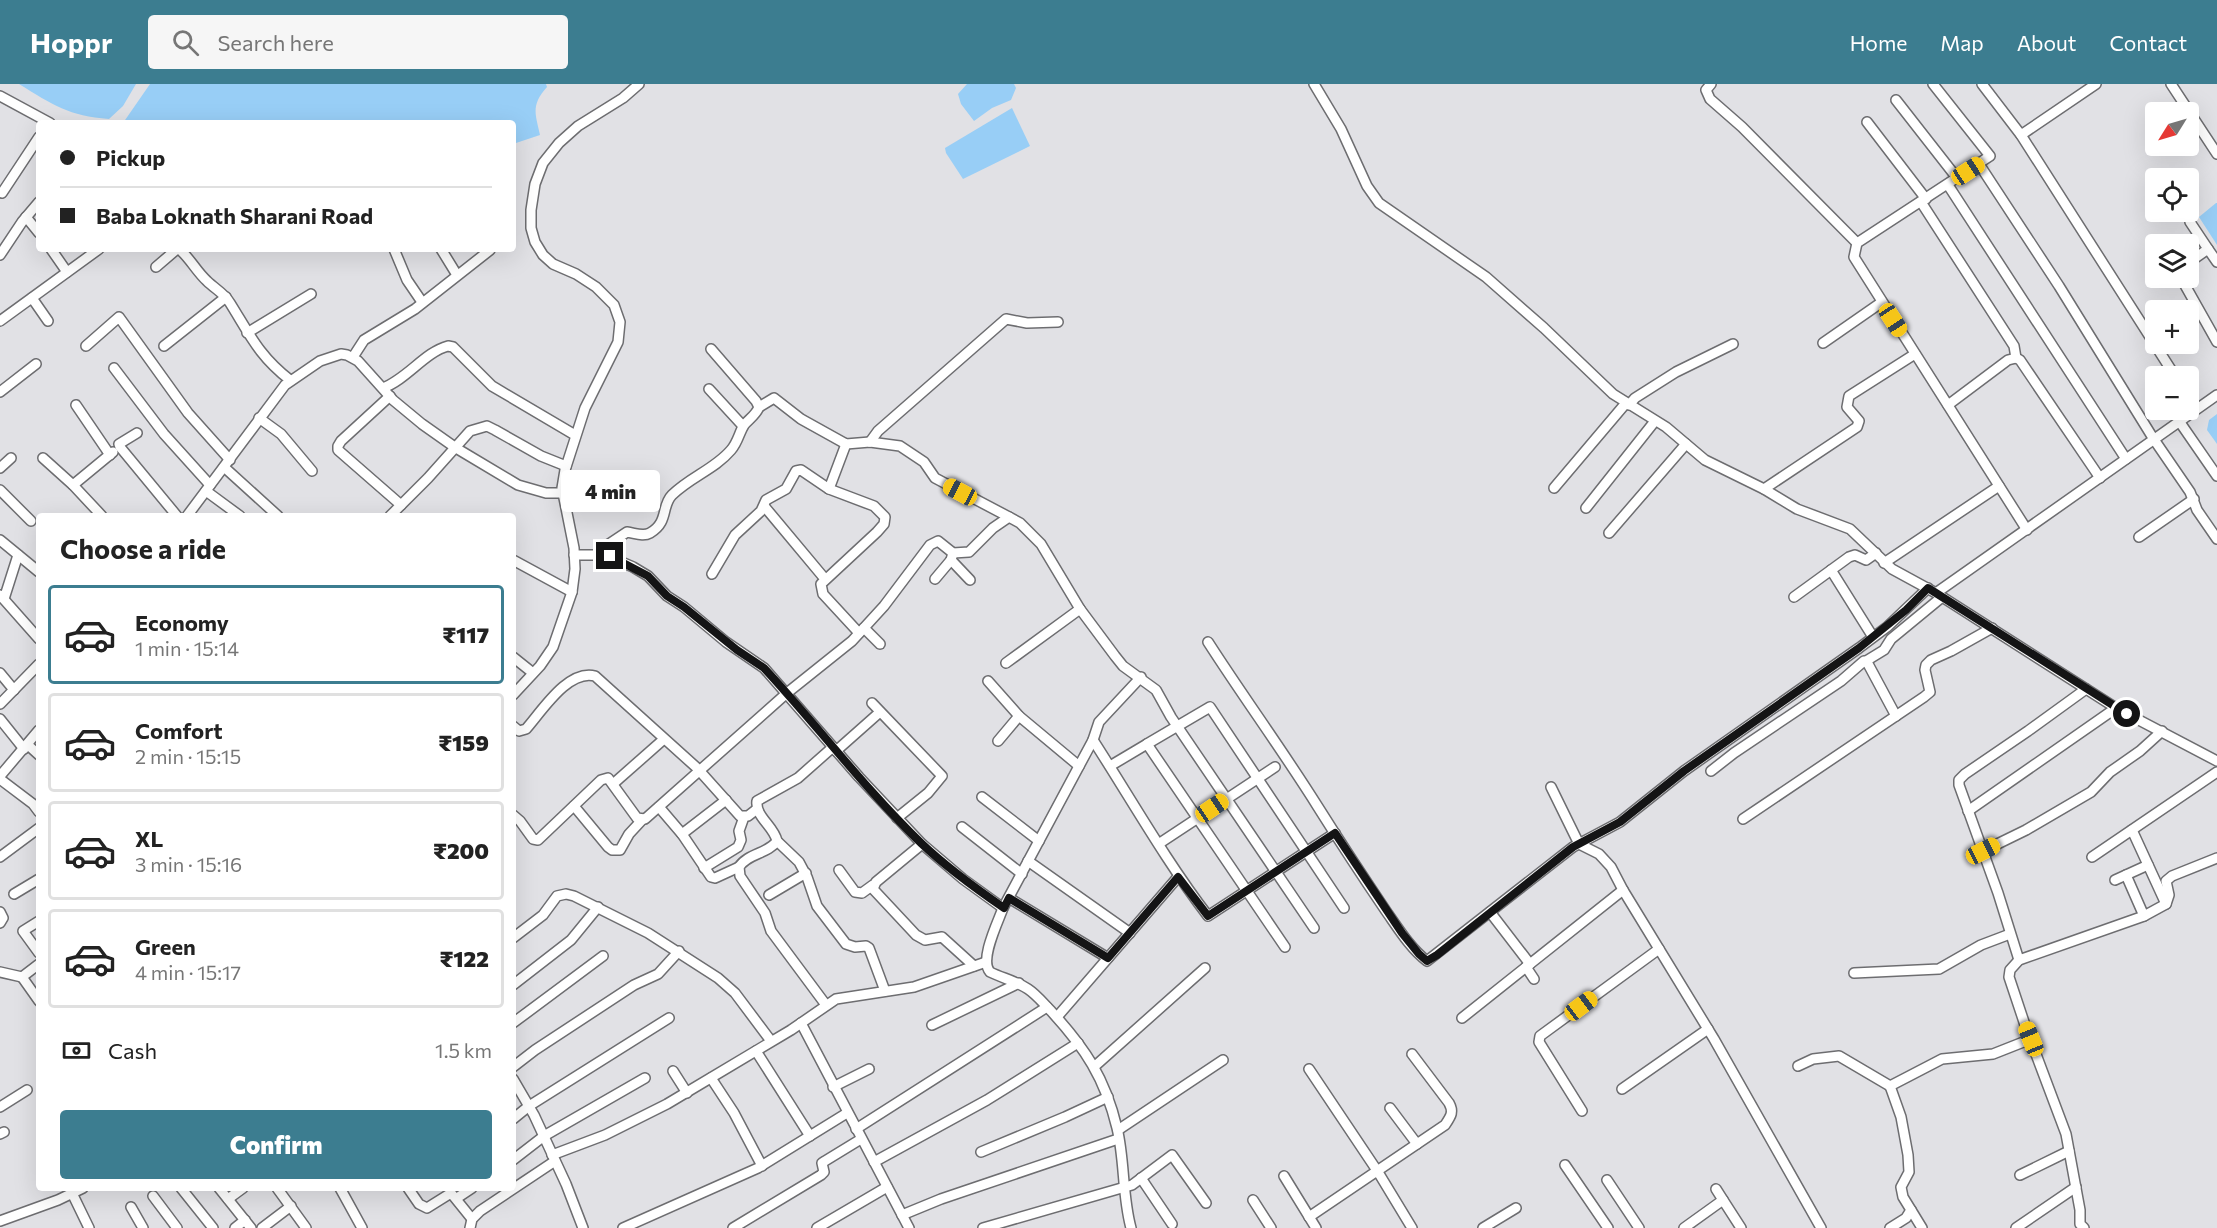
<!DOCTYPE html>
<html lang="en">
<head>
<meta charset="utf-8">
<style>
  :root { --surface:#fff; --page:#f6f6f6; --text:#222; --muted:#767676; --line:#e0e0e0; --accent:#3c7d90 }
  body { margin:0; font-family:Commissioner,sans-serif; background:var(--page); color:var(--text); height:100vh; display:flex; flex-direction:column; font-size:22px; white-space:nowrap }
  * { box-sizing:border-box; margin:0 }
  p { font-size:20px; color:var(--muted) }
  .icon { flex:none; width:33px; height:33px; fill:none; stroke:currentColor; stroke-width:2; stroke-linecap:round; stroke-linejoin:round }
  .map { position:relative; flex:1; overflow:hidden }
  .details { position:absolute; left:36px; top:429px; width:480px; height:678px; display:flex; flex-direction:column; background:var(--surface); border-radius:6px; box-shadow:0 6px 24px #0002 }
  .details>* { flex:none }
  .banner { position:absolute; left:36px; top:36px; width:480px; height:132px; border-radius:6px; box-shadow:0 6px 24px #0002; display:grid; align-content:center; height:132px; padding:0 24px; background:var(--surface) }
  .needle { width:39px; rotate:233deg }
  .fabs { position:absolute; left:2145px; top:18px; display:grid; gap:12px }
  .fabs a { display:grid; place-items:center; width:54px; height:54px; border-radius:6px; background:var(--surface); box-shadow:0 6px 24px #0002; font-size:30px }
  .end { position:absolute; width:27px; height:27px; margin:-14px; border:8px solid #141415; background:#fff; box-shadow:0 0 0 3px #fff }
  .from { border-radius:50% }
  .bubble { position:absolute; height:42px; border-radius:6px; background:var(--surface); box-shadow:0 6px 24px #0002; font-size:20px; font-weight:800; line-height:42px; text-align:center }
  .car { position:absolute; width:18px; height:36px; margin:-18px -9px; border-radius:8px; box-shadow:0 0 4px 2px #0007; background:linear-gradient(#f5c518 24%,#345 0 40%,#f5c518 0 76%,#345 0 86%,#f5c518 0) }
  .banner b { display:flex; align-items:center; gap:21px; height:57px; font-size:22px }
  .banner b+b { border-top:2px solid var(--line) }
  .banner i { width:15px; height:15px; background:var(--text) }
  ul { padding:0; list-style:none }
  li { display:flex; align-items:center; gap:18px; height:99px; margin:0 12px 9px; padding:0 12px; border:3px solid var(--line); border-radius:6px }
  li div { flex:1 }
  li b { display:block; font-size:22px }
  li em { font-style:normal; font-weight:800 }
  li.selected { border-color:var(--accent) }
  li>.icon { width:54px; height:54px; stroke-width:1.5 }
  h2 { padding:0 24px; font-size:27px; line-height:72px }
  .pay { display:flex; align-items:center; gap:15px; height:66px; padding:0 24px; font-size:22px }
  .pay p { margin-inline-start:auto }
  .action { display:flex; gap:12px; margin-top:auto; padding:12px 24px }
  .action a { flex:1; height:69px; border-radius:6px; background:var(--accent); color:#fff; font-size:24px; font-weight:800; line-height:69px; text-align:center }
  header { display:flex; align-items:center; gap:36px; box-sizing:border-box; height:84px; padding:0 30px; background:var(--accent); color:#fff }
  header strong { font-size:28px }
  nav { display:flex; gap:33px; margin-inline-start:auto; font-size:21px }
  .search { width:420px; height:54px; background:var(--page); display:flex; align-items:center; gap:15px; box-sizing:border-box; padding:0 21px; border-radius:6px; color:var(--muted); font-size:22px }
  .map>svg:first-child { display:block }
  .water { fill:#98cef6 }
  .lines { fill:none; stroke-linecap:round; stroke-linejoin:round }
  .minor-casing { stroke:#6d6d70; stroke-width:12 }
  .minor { stroke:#fff; stroke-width:9 }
  .route { stroke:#141415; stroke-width:8 }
</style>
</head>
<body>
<header>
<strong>Hoppr</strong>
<div class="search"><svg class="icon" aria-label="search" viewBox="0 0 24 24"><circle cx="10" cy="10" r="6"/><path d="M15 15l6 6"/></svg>Search here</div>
<nav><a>Home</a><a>Map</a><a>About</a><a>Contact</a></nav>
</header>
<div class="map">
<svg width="2217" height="1144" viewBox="0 0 2217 1144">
  <rect width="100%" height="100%" fill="#e1e1e5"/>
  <g class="water">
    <path d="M19,0H136L123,22L109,35C69,32 53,21 19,0Z"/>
    <path d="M150,0H546L547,3C531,21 535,29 540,51L513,60V39H123Z"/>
    <path d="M967,0H1014L1016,4L1011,16L992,24L974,37L961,20L958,10Z"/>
    <path d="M1012,24L1030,62L963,95L946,69L945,64Z"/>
    <path d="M2216,119H2217V161L2199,133Z"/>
    <path d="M2217,330V360L2207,346L2209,336Z"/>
  </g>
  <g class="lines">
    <g class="minor-casing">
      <g id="minor">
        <path d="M1314,0L1341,45L1367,102L1379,119L1486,193L1544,244L1613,310L1666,343L1705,376L1764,405L1797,425L1850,445L1892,485L1936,509L2116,624L2217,677"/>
        <path d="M1711,0L1706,6L1710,15L1742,43L1857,159"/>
        <path d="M1933,0L1990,72L1857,159L1854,173L2027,446"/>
        <path d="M1982,0L2021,51L2175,292"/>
        <path d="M2171,0L2217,70"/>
        <path d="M0,12L50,39"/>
        <path d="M1896,16L1957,94"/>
        <path d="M1867,38L1926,115"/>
        <path d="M2021,51L2096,0"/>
        <path d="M1979,80L2059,202L2153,354L2190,408L2197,426L2217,455"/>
        <path d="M1948,101L2126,375"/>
        <path d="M2,109L39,53"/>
        <path d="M1921,118L2014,262L2016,274"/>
        <path d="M26,133L39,149"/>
        <path d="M51,165L67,188"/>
        <path d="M179,165C190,174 196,187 207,197C215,205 224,209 230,219C250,251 259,272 290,296"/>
        <path d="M394,165L407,196L422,218"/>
        <path d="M441,165L457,191"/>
        <path d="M2208,165L2217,178"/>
        <path d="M0,171L22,138L39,118"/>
        <path d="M2188,179L2208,165L2190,138"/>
        <path d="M156,183L177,165"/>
        <path d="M2181,194L2217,258"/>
        <path d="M32,214L48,237"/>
        <path d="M0,237L99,165"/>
        <path d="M247,249L311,210"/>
        <path d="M1823,259L1882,218"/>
        <path d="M86,262L119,233L188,329L230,376"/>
        <path d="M164,262L226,213"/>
        <path d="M353,273L364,256L415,225L490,166"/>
        <path d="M114,284L164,350L210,401"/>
        <path d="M383,304C407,295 425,268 448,262L453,263L492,302L575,351"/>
        <path d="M709,305L743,342"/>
        <path d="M0,308L36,280"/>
        <path d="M390,312L341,357L338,362V366L401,421"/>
        <path d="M2188,315L2195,326"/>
        <path d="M76,321L110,371"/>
        <path d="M1629,321L1635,314L1676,288L1733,260"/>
        <path d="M1948,321L2008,276L2016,274L2020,276L2100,394"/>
        <path d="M759,323L774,314L801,335L846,360L870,358L900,362L924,378L935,394L1009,433"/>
        <path d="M259,334L281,350L312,387"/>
        <path d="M2179,337L2217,392"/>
        <path d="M137,349L119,360L120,363L177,432"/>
        <path d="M870,358L878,347L1006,235L1027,239L1058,238"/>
        <path d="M43,374L73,401L102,432"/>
        <path d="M224,383L278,432"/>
        <path d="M0,384L11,374"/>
        <path d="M73,401L113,368"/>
        <path d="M1554,404L1626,319"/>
        <path d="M829,405L846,360"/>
        <path d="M1764,405L1857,343L1859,337L1847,323L1849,312L1915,270"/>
        <path d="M0,406L31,437"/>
        <path d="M206,407L240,432"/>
        <path d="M764,422L825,495"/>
        <path d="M1586,424L1655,337"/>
        <path d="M187,432L285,301L320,277L341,270L347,271L358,277L393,316L422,340L456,364L518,401L546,409H563"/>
        <path d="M390,432L428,394L470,347L487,342L495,346L541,372L566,382"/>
        <path d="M1609,449L1686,360"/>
        <path d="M2139,453L2194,415"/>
        <path d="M0,456L39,488"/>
        <path d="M953,469L951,476L970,496"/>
        <path d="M574,471H605L633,483L648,492L667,512L684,523L726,558L764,584L859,693L922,760L963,795L1003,824"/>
        <path d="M612,473L609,466V460L627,448C635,449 643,453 650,449C669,438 661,422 672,411C690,393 715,385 731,366C738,358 739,349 744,341C749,335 756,331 759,323L756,317L711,265"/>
        <path d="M513,476L572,508"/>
        <path d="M1884,479L1999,402"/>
        <path d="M1831,486L1873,553"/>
        <path d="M712,490L735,451L761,427L766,416L786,405L796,387L801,386L829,405L874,422L885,433L884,440L877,448L821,500L823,510L859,549"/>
        <path d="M935,495L951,476"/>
        <path d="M1936,509L2217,311"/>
        <path d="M0,511L39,555"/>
        <path d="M1794,513L1849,473L1855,471L1866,476L1876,469"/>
        <path d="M4,515L18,471"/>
        <path d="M864,544L880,560"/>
        <path d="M1208,558C1244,614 1283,667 1318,723C1340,758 1363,793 1386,827C1398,844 1410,864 1427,877L1573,763L1620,738L1684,687L1859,564L1887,543L1928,504"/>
        <path d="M513,573L533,589"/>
        <path d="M1866,577L1884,566L1891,555L1942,513"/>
        <path d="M1006,579L1080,525"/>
        <path d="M0,589L14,606"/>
        <path d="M988,597L1019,632L1079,682"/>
        <path d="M513,611L540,582L553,563L572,508L575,485L574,464L562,404L565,386L585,324L618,258L620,238L614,221L596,203L576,190L553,180L543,171L535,158L531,144V126L535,100L543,79L559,59L578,42L623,14L639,0"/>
        <path d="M872,619L942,692L928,709L897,734"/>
        <path d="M0,620L39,580"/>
        <path d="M0,635L24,665"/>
        <path d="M513,642L519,647L526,645C542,627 568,585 595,592L697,684L740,732H748L757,725"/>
        <path d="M1093,656C1131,715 1166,777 1208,832L1335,749"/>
        <path d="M998,657L1019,632"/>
        <path d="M1147,660L1210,623L1344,824"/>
        <path d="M28,661L39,671"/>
        <path d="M836,667L880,628"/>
        <path d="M1110,682L1147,660L1285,863"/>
        <path d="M1711,687L1734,669L1841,597L1864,577L1867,578L1896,632"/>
        <path d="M0,692L39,646"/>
        <path d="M0,695L33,720L39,728"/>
        <path d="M613,700L664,655"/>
        <path d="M1551,703L1579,760L1599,770L1611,783L1623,806L1714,955L1821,1144"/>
        <path d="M982,713L1039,757"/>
        <path d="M574,722L608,763L612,766H620L629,750L642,736"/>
        <path d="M659,723L682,750L711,793L715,794L739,783"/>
        <path d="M1968,727L2116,624"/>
        <path d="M513,731L520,737L533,755L538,756L601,696L608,694L637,734L645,735L787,609L852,557L884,522L930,461L938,457L953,469L969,468L993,444L1009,433L1020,439L1041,460L1080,525L1115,572L1123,582L1156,606L1171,633L1314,844"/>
        <path d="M1743,735L1924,613L1930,608L1925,586L1926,581L1931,576L1951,567L1992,544"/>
        <path d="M962,743L1022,790"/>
        <path d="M2132,746L2166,820"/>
        <path d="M682,750L726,716"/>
        <path d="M777,757L799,778L807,793L817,822L846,860L855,863L866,862L869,864L885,907"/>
        <path d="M1160,759L1275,683"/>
        <path d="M922,760L876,798L873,805L916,851L925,856L942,853L974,882"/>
        <path d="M1983,767L2026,746L2091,708L2110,688L2140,667L2162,647"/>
        <path d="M0,773L39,744"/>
        <path d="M2092,773L2217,688"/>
        <path d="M1028,777L1130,849"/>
        <path d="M704,784L738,763L741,756L739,747L744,733"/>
        <path d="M839,786L855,808L862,809L873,801"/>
        <path d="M2126,791L2144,832"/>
        <path d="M2115,796L2148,781"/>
        <path d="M14,810L39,795"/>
        <path d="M769,811L806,789"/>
        <path d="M1009,814L1108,874"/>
        <path d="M0,828L3,834L0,839"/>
        <path d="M1490,828L1530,880"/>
        <path d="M39,837L23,847L39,869"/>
        <path d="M513,854L543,831L557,812L566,810L574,812L648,849L718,894L735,909L771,957"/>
        <path d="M2019,876L1998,809L1959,701V696L1965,690L2028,647L2086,605"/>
        <path d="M39,880L22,893L39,917"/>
        <path d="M1526,883L1534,895"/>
        <path d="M0,888L22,893"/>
        <path d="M1854,889L1939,885L1981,861L2010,850"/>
        <path d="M513,901L571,856L598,823"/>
        <path d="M826,921L771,847L765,829L740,792L739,783C748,769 768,770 777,757C774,742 755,733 757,717L798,694L833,663"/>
        <path d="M1057,933L1178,793"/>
        <path d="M1462,934L1623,806"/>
        <path d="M513,939L603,872"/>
        <path d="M801,939L909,1144"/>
        <path d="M932,941L1019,899"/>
        <path d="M756,967L810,1052"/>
        <path d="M1095,982L1205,884"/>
        <path d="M1798,982L1813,975L1839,972L1890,1002"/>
        <path d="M513,983L535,966L634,901L658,890L679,867"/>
        <path d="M1309,985L1378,1088L1412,1144"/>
        <path d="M673,987L687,1009"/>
        <path d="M711,994L734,1029L762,1082"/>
        <path d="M513,995L534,1031L566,1100L583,1144"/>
        <path d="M833,1003L869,985"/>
        <path d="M1622,1005L1708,945"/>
        <path d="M0,1023L27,1006"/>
        <path d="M1390,1024L1417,1060"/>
        <path d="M1582,1027L1539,958L1540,952L1659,865"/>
        <path d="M513,1035L529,1022L669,934"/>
        <path d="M856,1045L1047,923"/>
        <path d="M1118,1046L1223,976"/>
        <path d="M0,1050L4,1048"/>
        <path d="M981,1068L1065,1033L1108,1013"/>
        <path d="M552,1071L605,1051L667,1020L791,946L836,915L914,903L986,878"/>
        <path d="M513,1076L544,1052L645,994"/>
        <path d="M874,1078L987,1016L1078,959"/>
        <path d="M1565,1081L1608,1144"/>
        <path d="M2020,1091L2069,1067"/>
        <path d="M1284,1092L1316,1144"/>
        <path d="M1141,1094L1172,1140"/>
        <path d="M1607,1096L1639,1144"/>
        <path d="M181,1104L213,1144"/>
        <path d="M219,1104L251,1144"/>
        <path d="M277,1104L306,1144"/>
        <path d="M340,1104L362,1144"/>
        <path d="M408,1104L419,1120L427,1124L451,1109L472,1135"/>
        <path d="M1716,1105L1723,1116"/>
        <path d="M72,1109L89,1144"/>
        <path d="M153,1112L177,1144"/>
        <path d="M457,1114L472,1104"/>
        <path d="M228,1115L243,1104"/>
        <path d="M1253,1116L1271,1144"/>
        <path d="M131,1123L143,1144"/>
        <path d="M1911,1126L1922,1144"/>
        <path d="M902,1131L941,1115L1118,1055"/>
        <path d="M1309,1133L1445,1041C1451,1032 1454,1028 1449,1019L1412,970"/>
        <path d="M0,1137L58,1116L83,1104"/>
        <path d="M235,1144L245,1136"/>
        <path d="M262,1144L291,1122"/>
        <path d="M470,1144L472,1135L480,1127L555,1077"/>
        <path d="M623,1144L758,1084L847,1029"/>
        <path d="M733,1144L821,1091L824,1088L822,1079L825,1077L861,1055"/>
        <path d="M817,1144L887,1103"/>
        <path d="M983,1144L1132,1101L1172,1071L1206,1119"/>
        <path d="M1131,1144C1122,1111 1125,1077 1117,1044C1105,994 1085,964 1051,927C1043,919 1037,911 1028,905C1016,897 1002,894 990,888C979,876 998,838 1003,824L1093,656L1099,638L1141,593"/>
        <path d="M1483,1144L1516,1124"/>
        <path d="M1684,1144L1723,1116L1741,1144"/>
        <path d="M1890,1144L1906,1134L1911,1126L1903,1113L1901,1103L1909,1088L1908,1071L1901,1033L1890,1002L1942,975L1993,970L2031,955"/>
        <path d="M2016,1144L2076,1103"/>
        <path d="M2084,1144L2080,1140V1126L2066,1050L2025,941L2009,893L2010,886L2019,876L2144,832L2166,820L2169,811L2166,797L2172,792L2217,774"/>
      </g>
    </g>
    <use href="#minor" class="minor"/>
  </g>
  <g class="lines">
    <path class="route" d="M610,472L648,492L667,512L684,523L737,566L764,584C817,641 864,704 921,759C946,783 975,804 1004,824L1009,814L1108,874L1178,793L1208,832L1335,749L1402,849L1419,870L1427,877L1437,871L1573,763L1620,738L1684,687L1859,564L1906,526L1928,504L2127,630"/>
  </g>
</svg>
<div class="fabs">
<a><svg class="needle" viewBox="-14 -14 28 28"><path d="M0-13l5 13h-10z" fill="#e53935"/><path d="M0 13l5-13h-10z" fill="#767676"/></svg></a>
<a><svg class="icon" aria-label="locate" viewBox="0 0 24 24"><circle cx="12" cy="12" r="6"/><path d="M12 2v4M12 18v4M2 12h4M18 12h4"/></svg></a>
<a><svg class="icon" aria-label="layers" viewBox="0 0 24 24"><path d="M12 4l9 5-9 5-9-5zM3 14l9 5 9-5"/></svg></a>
<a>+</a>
<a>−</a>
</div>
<i class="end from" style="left:2127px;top:630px"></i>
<i class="end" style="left:610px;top:472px"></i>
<div class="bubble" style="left:561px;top:386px;width:99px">4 min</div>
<i class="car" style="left:1968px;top:87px;rotate:57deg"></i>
<i class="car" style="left:1893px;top:236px;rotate:147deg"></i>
<i class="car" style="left:960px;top:408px;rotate:298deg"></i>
<i class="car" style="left:1212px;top:724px;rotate:56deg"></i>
<i class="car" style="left:1983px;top:767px;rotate:63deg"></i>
<i class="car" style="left:1581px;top:922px;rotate:53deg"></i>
<i class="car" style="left:2031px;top:955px;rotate:338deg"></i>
<div class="banner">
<b><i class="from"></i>Pickup</b>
<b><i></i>Baba Loknath Sharani Road</b>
</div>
<section class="details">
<h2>Choose a ride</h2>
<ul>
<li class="selected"><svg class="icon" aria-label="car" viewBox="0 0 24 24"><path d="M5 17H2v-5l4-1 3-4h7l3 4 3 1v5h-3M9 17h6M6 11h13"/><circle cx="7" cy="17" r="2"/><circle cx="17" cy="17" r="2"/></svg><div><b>Economy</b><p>1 min · 15:14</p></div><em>₹117</em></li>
<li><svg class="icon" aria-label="car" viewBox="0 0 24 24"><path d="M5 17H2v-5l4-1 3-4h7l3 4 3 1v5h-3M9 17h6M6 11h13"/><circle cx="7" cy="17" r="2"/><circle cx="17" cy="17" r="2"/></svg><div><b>Comfort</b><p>2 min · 15:15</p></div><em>₹159</em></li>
<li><svg class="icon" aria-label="car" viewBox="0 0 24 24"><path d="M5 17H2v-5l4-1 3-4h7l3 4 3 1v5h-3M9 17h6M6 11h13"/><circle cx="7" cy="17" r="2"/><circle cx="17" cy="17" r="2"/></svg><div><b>XL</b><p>3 min · 15:16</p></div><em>₹200</em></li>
<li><svg class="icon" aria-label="car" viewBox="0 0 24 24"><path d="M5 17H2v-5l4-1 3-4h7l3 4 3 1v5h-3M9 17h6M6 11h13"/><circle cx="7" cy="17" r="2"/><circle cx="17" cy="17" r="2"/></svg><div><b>Green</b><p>4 min · 15:17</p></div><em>₹122</em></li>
</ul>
<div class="pay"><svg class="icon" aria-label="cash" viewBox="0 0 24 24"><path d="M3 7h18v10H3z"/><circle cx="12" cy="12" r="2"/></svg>Cash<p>1.5 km</p></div>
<div class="action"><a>Confirm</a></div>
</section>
</div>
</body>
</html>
